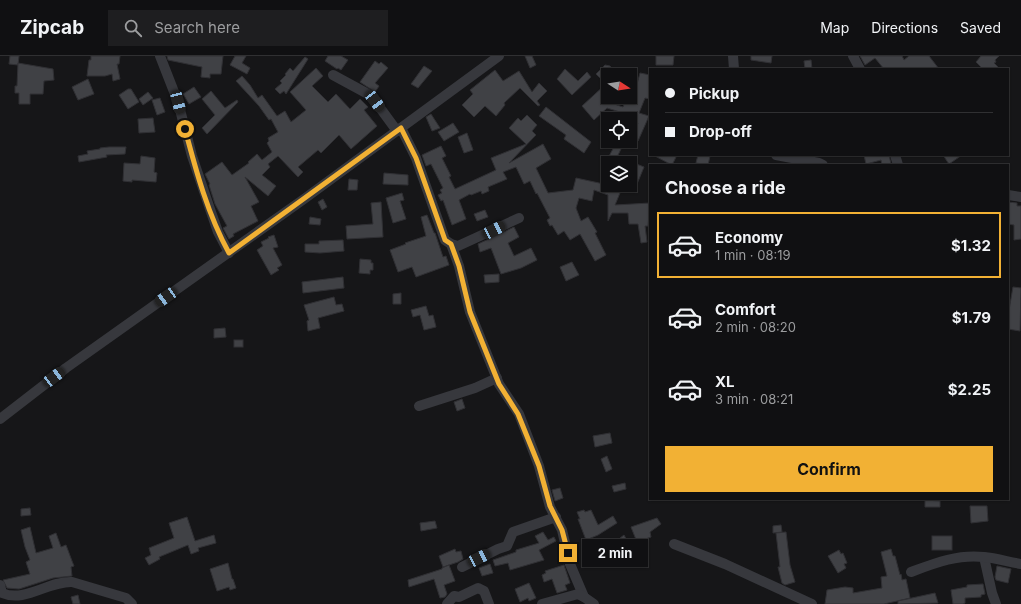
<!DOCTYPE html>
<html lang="en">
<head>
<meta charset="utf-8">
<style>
  :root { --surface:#101012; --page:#1e1e20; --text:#f1f3f6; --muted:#9c9d9f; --line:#303032; --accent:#f2b134 }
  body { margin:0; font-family:Inter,sans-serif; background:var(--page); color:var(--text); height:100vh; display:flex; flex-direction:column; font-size:15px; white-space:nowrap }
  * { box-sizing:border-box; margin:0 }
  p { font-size:13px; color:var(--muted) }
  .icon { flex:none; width:22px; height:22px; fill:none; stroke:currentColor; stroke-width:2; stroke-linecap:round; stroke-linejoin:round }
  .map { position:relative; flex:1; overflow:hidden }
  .sheet { position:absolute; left:649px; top:108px; width:360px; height:336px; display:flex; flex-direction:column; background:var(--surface); border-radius:0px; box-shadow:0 1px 3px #0004,0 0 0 1px var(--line) }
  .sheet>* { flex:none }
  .banner { position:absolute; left:649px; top:12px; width:360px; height:88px; border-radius:0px; box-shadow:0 1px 3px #0004,0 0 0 1px var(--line); display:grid; align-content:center; height:88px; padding:0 16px; background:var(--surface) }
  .needle { width:26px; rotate:102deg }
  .controls { position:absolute; left:601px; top:12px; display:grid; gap:8px }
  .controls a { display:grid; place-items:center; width:36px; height:36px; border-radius:0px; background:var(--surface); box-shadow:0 1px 3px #0004,0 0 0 1px var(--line); font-size:20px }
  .end { position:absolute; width:18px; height:18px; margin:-9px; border:5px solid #f2b134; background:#111; box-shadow:0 0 0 2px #111 }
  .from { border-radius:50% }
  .bubble { position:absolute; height:28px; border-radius:0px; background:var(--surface); box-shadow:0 1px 3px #0004,0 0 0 1px var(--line); font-size:13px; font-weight:700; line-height:28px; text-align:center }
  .car { position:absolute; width:12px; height:24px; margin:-12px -6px; border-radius:5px; box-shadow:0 0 3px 1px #0007; background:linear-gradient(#222 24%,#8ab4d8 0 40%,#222 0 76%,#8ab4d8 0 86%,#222 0) }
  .banner b { display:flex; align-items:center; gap:14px; height:38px; font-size:15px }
  .banner b+b { border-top:1px solid var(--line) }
  .banner i { width:10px; height:10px; background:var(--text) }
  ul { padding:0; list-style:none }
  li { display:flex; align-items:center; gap:12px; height:66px; margin:0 8px 6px; padding:0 8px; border:2px solid transparent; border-radius:0px }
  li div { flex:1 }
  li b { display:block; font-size:15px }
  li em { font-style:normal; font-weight:700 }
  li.on { border-color:var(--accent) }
  li>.icon { width:36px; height:36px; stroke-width:1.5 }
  h2 { padding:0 16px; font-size:18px; line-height:48px }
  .primary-button { display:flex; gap:8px; margin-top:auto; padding:8px 16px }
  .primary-button a { flex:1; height:46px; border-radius:0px; background:var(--accent); color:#111; font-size:16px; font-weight:700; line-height:46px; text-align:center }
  header { display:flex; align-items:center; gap:24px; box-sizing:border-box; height:56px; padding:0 20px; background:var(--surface); border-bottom:1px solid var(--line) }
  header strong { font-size:19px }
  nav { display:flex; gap:22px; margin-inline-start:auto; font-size:14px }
  .search { width:280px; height:36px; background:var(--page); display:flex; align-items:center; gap:10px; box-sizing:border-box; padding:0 14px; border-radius:0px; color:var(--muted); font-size:15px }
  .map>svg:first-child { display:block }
  .building { fill:#404145; stroke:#303034 }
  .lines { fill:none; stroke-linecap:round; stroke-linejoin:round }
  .street { stroke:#37383d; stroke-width:10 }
  .route { stroke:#f2b134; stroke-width:5 }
</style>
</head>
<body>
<header>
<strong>Zipcab</strong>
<div class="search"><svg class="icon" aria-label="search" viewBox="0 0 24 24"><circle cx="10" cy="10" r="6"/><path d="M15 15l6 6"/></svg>Search here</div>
<nav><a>Map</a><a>Directions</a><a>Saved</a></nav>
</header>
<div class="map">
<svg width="1021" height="548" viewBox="0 0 1021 548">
  <rect width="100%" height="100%" fill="#161618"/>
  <g class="building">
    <path d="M10,0H19L18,9L9,8Z"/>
    <path d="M91,0H120L119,8H117L120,23L113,25L112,18L105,20H87L89,4H91Z"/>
    <path d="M167,0H223L221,18H210V22L201,21L202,11L168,4Z"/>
    <path d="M235,0H246L242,7L250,12L247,18L230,9Z"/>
    <path d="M328,0H341L348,4L341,14L338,12L337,13L325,5Z"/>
    <path d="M525,0H532L536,9L530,12Z"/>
    <path d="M656,0H674L673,9H656Z"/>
    <path d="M751,0H772L771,7L751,4Z"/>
    <path d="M860,0H902L904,4L909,0H929L939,13H884L875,2L865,9Z"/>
    <path d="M981,0H999L995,4L996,6L994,7L1000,13H983L976,6Z"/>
    <path d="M305,1L308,3L286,38L284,35L280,38L275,33L282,27L280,25L286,19L285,18L290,12L293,15Z"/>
    <path d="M811,4L812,13H805L804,5Z"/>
    <path d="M375,5L379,8L381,6L388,12L375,27L379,30L375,36L360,26Z"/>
    <path d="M18,7L53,13L54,24L44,25L43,38H30V48H19V37H15V30H17Z"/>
    <path d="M605,9L610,10L619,19H608V41H612L608,46L623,51L627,41H630V35L634,28H637L640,17L650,19V43L645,42L639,57L649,60L638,85L631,82L638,67L619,58L620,56L607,52L594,64L582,50L606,28L596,18Z"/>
    <path d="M424,10L432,15L418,32L411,28Z"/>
    <path d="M316,12L323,20L312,30L328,46L336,38L350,53L360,43L368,51L364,54L377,70L351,93L339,79L321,97L318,94L298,111L303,116L298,121L278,100L268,108L270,111L262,119L276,130L268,140L245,121L259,146L251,150L258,165L233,178L234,180L229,183L223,172L227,170L215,148L209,129L210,128L205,118L222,106L232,119L249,107L248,106L257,98L262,104L272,96L267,87L269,85L268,82L278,76L271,63L269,64L259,50L236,25L242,20L250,29L258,42L262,39L277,60L285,55L291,66L306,54L290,36Z"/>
    <path d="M565,13L578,25L587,16L591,21L572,39L557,23Z"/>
    <path d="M495,14L503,25L519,15L532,36L539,27L547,35L537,45L540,49L538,50L520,32L504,47L505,49L496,60L485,50L474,61L462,49L473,38L470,34Z"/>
    <path d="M88,23L94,38L78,44L72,31Z"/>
    <path d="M194,31L201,41L189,48L183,38Z"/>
    <path d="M128,33H131L139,46L128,53L119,39Z"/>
    <path d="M211,35L225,52L237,44L238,46L207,78L202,72L215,59L202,43Z"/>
    <path d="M148,36L153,42L143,49L139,43Z"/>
    <path d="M160,42L165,56L157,59L152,44Z"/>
    <path d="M546,51L591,86L584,97L564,83L566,79L539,60Z"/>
    <path d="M431,58L440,72L432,75L426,61Z"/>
    <path d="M527,59L537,69L532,75L536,79L509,107L543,88L551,103L536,112L548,137L573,134L576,122L622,132L615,149L650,147L648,170H645L647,186L641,187L638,168H629L628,157H612L608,165V139L594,134L592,145L579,142L576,152L581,165L588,161L597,176L595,177L606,199L595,205L580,178L570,184L564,175L558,179L552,169L550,170L547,164L550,162L537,137L536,138L530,125L524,128L516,111L503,116L507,123L488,131L489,135L482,138L481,135L471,139L470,138L459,144L466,163L452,169L443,144L441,145L438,139L442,137L440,134L443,132L431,108L426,110L422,99L441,90L446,100L442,102L451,120L449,121L455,133L496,114L491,102L526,88L509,72L518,62L521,65Z"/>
    <path d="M153,62L155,76L139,77L138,63Z"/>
    <path d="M453,67L459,76L444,85L438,76Z"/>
    <path d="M467,77L473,94L464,97L458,81Z"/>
    <path d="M615,89L621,93L614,107H612L607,104Z"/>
    <path d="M109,91H126L125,98L106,99L107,101L79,106L78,100L88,98L87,95L100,93V92Z"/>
    <path d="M653,99H677L672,109Z"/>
    <path d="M698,99L710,100L708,109L696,107Z"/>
    <path d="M864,99H889L891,108L882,109L881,104L866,108Z"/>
    <path d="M943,99H962L949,108Z"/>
    <path d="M141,100L155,102L154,116L157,117L156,126L132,124V126L123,125L124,107L140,108Z"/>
    <path d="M634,107L644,111L637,128L630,124V108L633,109Z"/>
    <path d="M384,117L408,119V129L383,128Z"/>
    <path d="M349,123L358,124L357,134H348Z"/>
    <path d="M402,137L404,144L400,145L406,163L393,167L386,142Z"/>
    <path d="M323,143L327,151L322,154L318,146Z"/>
    <path d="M381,146L383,181L347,183L346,170L373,168L371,147Z"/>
    <path d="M1008,146L1017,147V150H1021V183L1014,184V169L1008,168Z"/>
    <path d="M485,154L488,161L477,165L474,158Z"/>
    <path d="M427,159L434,177H435L443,201L446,200L449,209L416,221L412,211L398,216L390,194L406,188L405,187L426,180L421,161Z"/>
    <path d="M310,161L321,163L320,169L309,168Z"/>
    <path d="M514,171L519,181L508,187L514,200L531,192L537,204L521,212L501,218L491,192L480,196L478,188Z"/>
    <path d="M274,179L278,191L273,192L282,209L277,212L279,214L271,219L257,194L263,190L261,186L269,182L268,181Z"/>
    <path d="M343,184L344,195L320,197L305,196V188H319V185Z"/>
    <path d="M360,203L371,204V207H373V214H370V218L359,217Z"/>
    <path d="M572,206L579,219L566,225L560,211Z"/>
    <path d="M499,218V226L485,227L484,219Z"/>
    <path d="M343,221L344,232L303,237L302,226Z"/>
    <path d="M1013,231L1021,232L1020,275L1008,273V260Z"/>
    <path d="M401,237V248H393V238Z"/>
    <path d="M334,241L336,249L342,248L344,255L318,262L320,272L308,275L307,265L309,264L304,249Z"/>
    <path d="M426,250L429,260L433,259L436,271L424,274L420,259L413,261L411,254Z"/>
    <path d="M225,272L226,281L214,282V273Z"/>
    <rect x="234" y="284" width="9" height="7"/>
    <path d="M462,343L465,352L457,355L454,346Z"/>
    <path d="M610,377L612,387L595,391L593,380Z"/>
    <path d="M607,400L612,413L606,416L601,403Z"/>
    <path d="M625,427L626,433L614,436L612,430Z"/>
    <path d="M560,432L563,442L555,445L552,434Z"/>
    <path d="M925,444L940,445V451H925Z"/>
    <path d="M970,450H987L988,465L971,467Z"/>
    <path d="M30,452L31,459L21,460V453Z"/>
    <path d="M584,454L585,456L591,454L598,469L613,460L617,467L598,479L586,484L578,463H580L577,456Z"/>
    <path d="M187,461L195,485L214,479L216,487L198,492L199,495L191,498L188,489L159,501L160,503L149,509L145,502L151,499L149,492L174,482L169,467Z"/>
    <path d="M657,462L661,468L650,476L651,481L637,486L631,471Z"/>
    <path d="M435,465L437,472L421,475L420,467Z"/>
    <path d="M781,469L782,476L773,477V470Z"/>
    <path d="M30,471L36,497L53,492L49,480L56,477L61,491L66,489L72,505L74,510L71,511L72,520L53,522L19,533L7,532L3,524L30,518L26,506L30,504L25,491L21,474Z"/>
    <path d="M543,476L548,484L554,481L556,485L539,494L544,504L510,514L508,507L495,510L493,504L516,496V494L539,487L535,480Z"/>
    <path d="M786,476L790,509L795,526L785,529L782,527L778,511H780L776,477Z"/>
    <path d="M624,479L629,488L627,489L633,502L626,505L623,501L621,503L611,489Z"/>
    <rect x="932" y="480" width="20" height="14"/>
    <path d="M455,493L456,496L461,495L463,503L458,506L443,511L439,500Z"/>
    <path d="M891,493L893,500H895L900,519L901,518L902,524L906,523L910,542L884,548H825L827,534L845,531L853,532V537L882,532L881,521L887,520L881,496Z"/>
    <path d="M839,494L841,498L843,497L847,507L844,508L846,512L838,517L828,500Z"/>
    <path d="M228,507L232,523H233L236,532L230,534L229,531L217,535L210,513Z"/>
    <path d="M490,508L493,517L482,520L479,512Z"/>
    <path d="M449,509L455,525L444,529L447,538L445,541L440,542L434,523L409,531L408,524L442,513V512Z"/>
    <path d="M564,509L570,527L565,529L567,534L557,537L552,523L544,526L542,519L546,517L545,515Z"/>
    <path d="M997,510L1011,513L1008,527L996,524L995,521Z"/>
    <path d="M529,527L536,542L529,545L528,542L520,546L515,533Z"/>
    <path d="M983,528L985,538L981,539V541L965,542V547L963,548H953L951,534L967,531V529Z"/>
    <path d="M935,537L938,547L898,548V545Z"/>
    <path d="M78,539L80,548H73L71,541Z"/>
  </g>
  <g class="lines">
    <g class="street">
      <path d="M160,0L178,46L192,100L211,156L218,176L229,197"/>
      <path d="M733,0L734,13"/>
      <path d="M853,0L860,13"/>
      <path d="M333,19L368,38L375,45L397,75"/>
      <path d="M401,72L416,102L445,184L451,188L458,190L519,162"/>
      <path d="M776,99L819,107L823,109"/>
      <path d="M895,99L898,109"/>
      <path d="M1008,139L1021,141"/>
      <path d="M451,188L459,210L470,256L499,328L519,358L539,410L550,451L562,474L570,508L584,541"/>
      <path d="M419,350L475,332L497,322"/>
      <path d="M0,363L66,312L304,143L499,0"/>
      <path d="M674,488L725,508L812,548"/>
      <path d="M984,501L992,537L996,548"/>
      <path d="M462,511L498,493L507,490L513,476L556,461"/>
      <path d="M911,516C935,507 958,498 984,501C996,502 1009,506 1021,508"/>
      <path d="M0,529L2,537C25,547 48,525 72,526L126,542L132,548"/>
      <path d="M447,548L454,540L459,541L478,532L484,535L489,548"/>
      <path d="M542,548L578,538L584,541L594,548"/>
    </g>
  </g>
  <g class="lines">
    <path class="route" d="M185,73C196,115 208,159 229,197L401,72L416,102L445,184L451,188L459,210L470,256L499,328L518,358L539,410L550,450L562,474L568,497"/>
  </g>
</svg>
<div class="controls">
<a><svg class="needle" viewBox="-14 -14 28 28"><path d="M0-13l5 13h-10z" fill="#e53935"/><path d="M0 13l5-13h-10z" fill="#9c9d9f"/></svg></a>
<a><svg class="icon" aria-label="locate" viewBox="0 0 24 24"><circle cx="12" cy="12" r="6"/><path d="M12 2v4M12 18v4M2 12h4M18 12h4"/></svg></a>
<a><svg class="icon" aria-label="layers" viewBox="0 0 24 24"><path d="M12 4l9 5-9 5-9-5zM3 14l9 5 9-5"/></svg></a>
</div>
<i class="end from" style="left:185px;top:73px"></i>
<i class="end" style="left:568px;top:497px"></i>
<div class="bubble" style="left:582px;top:483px;width:66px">2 min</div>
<i class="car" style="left:375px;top:45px;rotate:143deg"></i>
<i class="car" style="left:178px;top:46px;rotate:166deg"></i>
<i class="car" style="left:494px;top:174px;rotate:64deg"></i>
<i class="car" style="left:166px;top:241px;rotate:235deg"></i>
<i class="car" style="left:54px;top:321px;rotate:53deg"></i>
<i class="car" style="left:479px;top:502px;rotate:64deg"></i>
<div class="banner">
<b><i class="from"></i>Pickup</b>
<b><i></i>Drop-off</b>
</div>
<section class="sheet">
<h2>Choose a ride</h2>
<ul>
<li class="on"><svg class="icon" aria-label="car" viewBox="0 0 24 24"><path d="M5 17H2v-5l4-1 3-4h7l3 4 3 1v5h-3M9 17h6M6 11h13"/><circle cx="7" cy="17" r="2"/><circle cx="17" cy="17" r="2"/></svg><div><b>Economy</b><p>1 min · 08:19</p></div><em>$1.32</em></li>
<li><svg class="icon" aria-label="car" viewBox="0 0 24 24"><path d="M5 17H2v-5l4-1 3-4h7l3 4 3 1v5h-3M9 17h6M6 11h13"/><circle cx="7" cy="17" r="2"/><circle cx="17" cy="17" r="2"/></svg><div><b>Comfort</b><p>2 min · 08:20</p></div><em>$1.79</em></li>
<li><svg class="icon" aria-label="car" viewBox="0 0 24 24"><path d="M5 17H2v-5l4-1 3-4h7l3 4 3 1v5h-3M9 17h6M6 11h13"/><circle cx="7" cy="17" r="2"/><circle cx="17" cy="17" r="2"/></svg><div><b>XL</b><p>3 min · 08:21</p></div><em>$2.25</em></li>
</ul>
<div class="primary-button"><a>Confirm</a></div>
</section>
</div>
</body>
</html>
